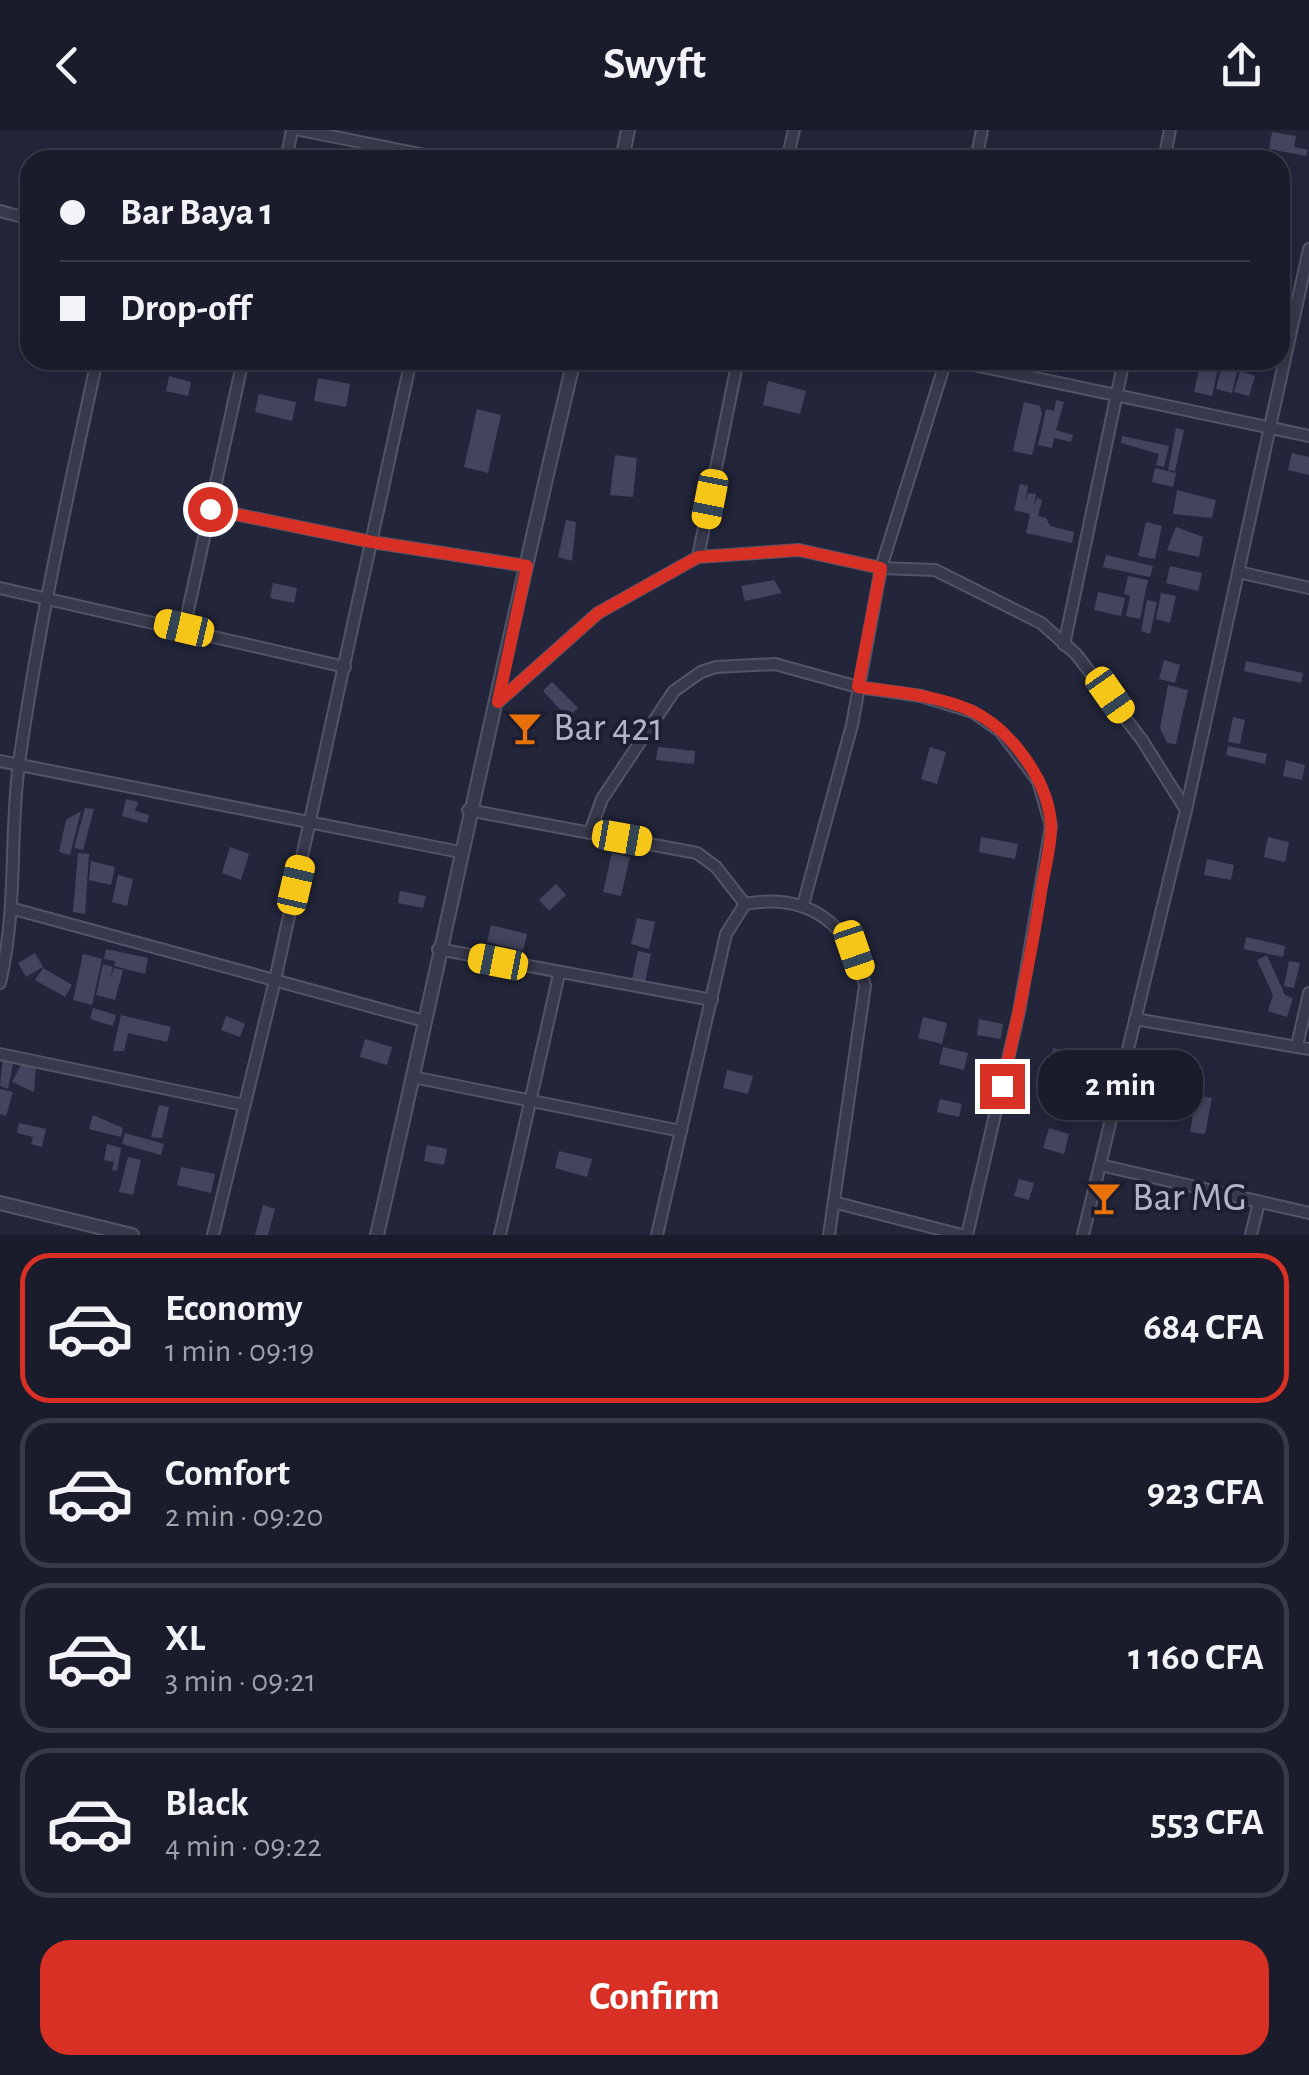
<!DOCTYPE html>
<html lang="en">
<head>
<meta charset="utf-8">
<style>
  :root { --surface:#1a1c2c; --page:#272938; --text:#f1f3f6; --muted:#9fa1a9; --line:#383a48; --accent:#d93025 }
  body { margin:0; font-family:"Alegreya Sans",sans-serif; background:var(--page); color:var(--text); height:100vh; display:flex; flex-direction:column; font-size:38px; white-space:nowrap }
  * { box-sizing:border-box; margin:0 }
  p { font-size:32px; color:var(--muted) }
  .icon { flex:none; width:55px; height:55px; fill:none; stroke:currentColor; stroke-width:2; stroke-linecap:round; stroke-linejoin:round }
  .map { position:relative; height:1105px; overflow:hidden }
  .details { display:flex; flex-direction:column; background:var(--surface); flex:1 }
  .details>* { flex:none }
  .guide { position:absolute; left:20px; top:20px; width:1270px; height:220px; border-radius:30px; box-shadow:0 5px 15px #0003,0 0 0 2px var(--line); display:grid; align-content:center; height:220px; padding:0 40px; background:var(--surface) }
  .end { position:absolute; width:45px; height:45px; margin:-22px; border:12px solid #d93025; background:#fff; box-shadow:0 0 0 5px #fff }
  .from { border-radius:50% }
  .bubble { position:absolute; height:70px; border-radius:30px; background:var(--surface); box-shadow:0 5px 15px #0003,0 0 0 2px var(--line); font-size:32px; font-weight:700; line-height:70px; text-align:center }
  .car { position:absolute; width:30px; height:60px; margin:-30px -15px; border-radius:12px; box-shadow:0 0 8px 2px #0007; background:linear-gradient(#f5c518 24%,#345 0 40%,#f5c518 0 76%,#345 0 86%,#f5c518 0) }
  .guide b { display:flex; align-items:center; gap:35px; height:95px; font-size:38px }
  .guide b+b { border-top:2px solid var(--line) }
  .guide i { width:25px; height:25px; background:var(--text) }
  ul { padding:18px 0 0; list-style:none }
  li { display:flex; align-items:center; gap:30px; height:150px; margin:0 20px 15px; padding:0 20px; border:5px solid var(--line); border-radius:30px }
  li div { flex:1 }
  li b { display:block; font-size:38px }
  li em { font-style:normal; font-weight:700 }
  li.active { border-color:var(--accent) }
  li>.icon { width:90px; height:90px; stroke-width:1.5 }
  .primary-button { display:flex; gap:20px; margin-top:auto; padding:20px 40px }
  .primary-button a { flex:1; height:115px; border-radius:30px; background:var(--accent); color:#fff; font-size:40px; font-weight:700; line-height:115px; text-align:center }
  header { display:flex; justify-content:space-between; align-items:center; height:130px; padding:0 40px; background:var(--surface); font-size:45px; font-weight:700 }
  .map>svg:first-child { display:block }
  .building { fill:#42455d }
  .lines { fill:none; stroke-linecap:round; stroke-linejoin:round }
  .minor-casing { stroke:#525467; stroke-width:14 }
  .tertiary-casing { stroke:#525467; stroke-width:16 }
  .minor { stroke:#37394c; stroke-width:10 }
  .tertiary { stroke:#37394c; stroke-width:12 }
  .route { stroke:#d93025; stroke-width:12 }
  .labels { text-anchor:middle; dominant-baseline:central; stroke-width:8; stroke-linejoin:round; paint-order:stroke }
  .poi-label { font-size:40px; fill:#b2b4c7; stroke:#1c1e30; text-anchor:start }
</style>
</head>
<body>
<header><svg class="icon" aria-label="back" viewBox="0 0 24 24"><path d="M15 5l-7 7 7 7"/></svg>Swyft<svg class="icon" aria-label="share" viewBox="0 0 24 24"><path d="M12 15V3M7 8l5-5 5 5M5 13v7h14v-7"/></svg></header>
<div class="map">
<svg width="1309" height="1105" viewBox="0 0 1309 1105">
  <rect width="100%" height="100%" fill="#23263b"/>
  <g class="building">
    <path d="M1272,2L1296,6L1294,17L1308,20L1306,26L1269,19Z"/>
    <path d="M1201,230H1220L1212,266L1194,262Z"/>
    <path d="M1221,238L1237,242L1232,263L1216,259Z"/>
    <path d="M1240,241L1255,246L1249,266L1234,262Z"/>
    <path d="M169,246L191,252L188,266L166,261Z"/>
    <path d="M318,248L350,254L346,277L314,271Z"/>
    <path d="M768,251L806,261L800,284L763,275Z"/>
    <path d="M259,264L296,272L292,291L255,282Z"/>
    <path d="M1056,270L1064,272L1056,300L1073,305L1071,312L1054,308L1052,318L1038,315L1046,279L1054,281Z"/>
    <path d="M1024,272L1040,276L1042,284L1032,325L1013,321Z"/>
    <path d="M477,279L501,285L488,343L464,337Z"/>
    <path d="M1176,298L1184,300L1175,341L1168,340Z"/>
    <path d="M1122,306L1169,316L1164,337L1156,335L1159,324L1121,313Z"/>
    <path d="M1292,323L1309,327V345L1288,340Z"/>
    <path d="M615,325L637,328L633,367L610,365Z"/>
    <path d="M1155,338L1176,343L1173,357L1152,352Z"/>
    <path d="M1020,354L1028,356L1025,373L1028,363L1036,364L1034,375L1037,368L1042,370L1038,386L1046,388L1050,396L1074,402L1072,413L1026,403L1030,384L1014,380Z"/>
    <path d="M1177,360L1216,370L1212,388L1173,384Z"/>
    <path d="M566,390L576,392L572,431L558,427Z"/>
    <path d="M1146,392L1162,396L1155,429L1138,426Z"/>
    <path d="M1176,397L1203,407L1199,427L1167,420Z"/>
    <path d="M1106,425L1153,436L1150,447L1103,437Z"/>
    <path d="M1170,436L1202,443L1198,461L1166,453Z"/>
    <path d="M1128,446L1148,450L1140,489L1126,486L1130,466L1124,464Z"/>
    <path d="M774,450L782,463L745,471L741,456Z"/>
    <path d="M273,453L297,458L294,473L270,468Z"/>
    <path d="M1098,462L1125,468L1121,486L1094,480Z"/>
    <path d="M1161,463L1176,466L1170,493L1156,489Z"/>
    <path d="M1147,470L1157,472L1150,504L1141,501Z"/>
    <path d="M1164,530L1180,535L1175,553L1159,549Z"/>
    <path d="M1246,531L1303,543L1301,553L1244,541Z"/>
    <path d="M552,552L578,578L568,588L543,561Z"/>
    <path d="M1168,555L1188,560L1176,614L1167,613L1160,598Z"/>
    <path d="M1233,587L1245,590L1240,614L1228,612Z"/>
    <path d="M1228,616L1267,624L1265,634L1226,625Z"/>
    <path d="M658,617L695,621L694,634L656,630Z"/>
    <path d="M930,617L946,622L937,654L921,649Z"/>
    <path d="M1286,630L1305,635L1302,650L1283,646Z"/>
    <path d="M126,669L138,672L135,681L149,685L147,693L122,686Z"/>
    <path d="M85,678L94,679L83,720L74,718Z"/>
    <path d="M81,681L70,725L59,722L66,690Z"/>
    <path d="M981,707L1018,714L1015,729L979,722Z"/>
    <path d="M1268,707L1289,712L1285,732L1264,727Z"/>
    <path d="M230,717L249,724L241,750L222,743Z"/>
    <path d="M78,723L89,724L85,784L73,782Z"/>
    <path d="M612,723L630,727L621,766L603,762Z"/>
    <path d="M1207,729L1234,735L1231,750L1204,745Z"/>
    <path d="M91,731L115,737L111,755L89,750Z"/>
    <path d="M118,745L133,749L127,776L112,772Z"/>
    <path d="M556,754L566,765L549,781L539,770Z"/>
    <path d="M400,761L426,766L423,778L398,773Z"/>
    <path d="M637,788L655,792L649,819L631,814Z"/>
    <path d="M491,795L527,804L523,821L487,812Z"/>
    <path d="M1246,807L1285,816L1283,827L1244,819Z"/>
    <path d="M106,819L148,828L145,844L114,836L115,831L104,829Z"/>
    <path d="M638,821L651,824L645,852L632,849Z"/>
    <path d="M35,823L43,837L26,847L18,833Z"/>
    <path d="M83,824L102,829L92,875L73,870Z"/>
    <path d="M1267,825L1285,865L1293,868L1287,887L1268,881L1273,865L1257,830Z"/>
    <path d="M1289,831L1300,833L1294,858L1284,856Z"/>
    <path d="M103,834L113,837L110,850L114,838L123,840L115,870L96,865Z"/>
    <path d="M43,838L72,855L65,867L35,850Z"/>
    <path d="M93,878L116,885L113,896L90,889Z"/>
    <path d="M121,885L171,897L167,912L128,903L124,921H113Z"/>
    <path d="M226,886L245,894L240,907L221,900Z"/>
    <path d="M923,887L947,893L942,914L918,908Z"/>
    <path d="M979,889L1003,894L1001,909L977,905Z"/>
    <path d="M365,909L392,917L387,935L360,927Z"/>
    <path d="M943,917L968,923L964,940L939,934Z"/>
    <path d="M1053,918L1074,923L1065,960L1045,956Z"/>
    <path d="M3,927L13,934L8,959L0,956Z"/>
    <path d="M23,931L36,935L34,962L12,952Z"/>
    <path d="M727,940L753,946L748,964L723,958Z"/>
    <path d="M1152,948L1177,956L1172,973L1147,966Z"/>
    <path d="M0,959L13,962L6,986L0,984Z"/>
    <path d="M1196,965L1212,968L1205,1004L1190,1002Z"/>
    <path d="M940,969L962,974L959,987L937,982Z"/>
    <path d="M159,975L169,977L162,1008L151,1007Z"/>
    <path d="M93,985L123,998L121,1007L89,999Z"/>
    <path d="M19,993L46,999L42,1017L31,1014L33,1007L17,1003Z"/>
    <path d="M1049,998L1069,1004L1064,1024L1043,1018Z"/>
    <path d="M125,1003L164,1014L161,1025L122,1014Z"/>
    <path d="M107,1014L121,1018L117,1041L112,1040L114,1032L104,1030Z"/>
    <path d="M427,1015L447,1019L444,1035L424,1031Z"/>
    <path d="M559,1021L592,1029L587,1047L555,1038Z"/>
    <path d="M128,1027L141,1030L133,1065L119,1062Z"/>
    <path d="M181,1037L215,1044L211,1063L177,1055Z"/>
    <path d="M1019,1049L1034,1053L1029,1070L1014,1066Z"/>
    <path d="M263,1075L275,1079L268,1105H255Z"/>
  </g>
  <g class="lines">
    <g class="minor-casing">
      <g id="minor">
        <path d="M300,0L450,30"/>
        <path d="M286,30L292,0"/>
        <path d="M787,30L794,0"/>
        <path d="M976,30L982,0"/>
        <path d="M1164,30L1170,0"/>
        <path d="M0,81L30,89"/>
        <path d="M950,230L1309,306"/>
        <path d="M210,379L372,412L527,436"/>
        <path d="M698,427L738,230"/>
        <path d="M1238,442L1309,458"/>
        <path d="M0,458L345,537"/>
        <path d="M184,499L243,230"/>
        <path d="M1064,515L1124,230"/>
        <path d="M498,572L598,483L698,427L799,420L881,438L935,440L1041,493L1076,524L1142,610L1186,680L1083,1105"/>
        <path d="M0,631L460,722"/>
        <path d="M468,680L697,723L716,737L745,774"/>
        <path d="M1186,680L1309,119"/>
        <path d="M590,702L602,669L674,561L701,542L716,537L775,534L858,557L921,566L973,582L1000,601L1038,651L1051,696L1019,882L967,1105"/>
        <path d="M803,775L852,595L881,438L946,230"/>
        <path d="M14,779L424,891"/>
        <path d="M438,819L712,870"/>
        <path d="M0,853C18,775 9,709 19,633C38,498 68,364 97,230"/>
        <path d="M1135,889L1309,919"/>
        <path d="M1297,916L1309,863"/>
        <path d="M0,924L244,975"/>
        <path d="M413,947L681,1001"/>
        <path d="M1100,1035L1309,1083"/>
        <path d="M837,1073L962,1105"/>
        <path d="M213,1105L275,850L411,230"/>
        <path d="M500,1105L559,844"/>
        <path d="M657,1105L726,804L745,774C809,762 852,795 865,856L829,1105"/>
        <path d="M1251,1105L1259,1072"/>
      </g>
    </g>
    <g class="tertiary-casing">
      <g id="tertiary">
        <path d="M622,30L628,0"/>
        <path d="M0,1073L132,1105"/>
        <path d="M377,1105C444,814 504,521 574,230"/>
      </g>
    </g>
    <use href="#minor" class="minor"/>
    <use href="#tertiary" class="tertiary"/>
  </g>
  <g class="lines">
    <path class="route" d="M210,379L372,412L527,436L498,572L598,483L698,427L799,420L881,438L858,557C895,562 935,565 970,580C1010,598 1048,650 1051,694C1052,715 1044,741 1041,762C1031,827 1017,892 1002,956"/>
  </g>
  <defs>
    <g id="bar-bare" transform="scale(2.7)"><path d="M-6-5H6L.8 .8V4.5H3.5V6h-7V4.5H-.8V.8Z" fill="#e8710a" stroke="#1c1e30" stroke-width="2.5" paint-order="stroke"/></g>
  </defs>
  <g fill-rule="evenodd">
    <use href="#bar-bare" x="525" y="598"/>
    <use href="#bar-bare" x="1104" y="1068"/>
  </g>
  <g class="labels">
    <g class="poi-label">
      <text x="553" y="598">Bar 421</text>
      <text x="1132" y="1068">Bar MG</text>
    </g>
  </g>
</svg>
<i class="end from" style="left:210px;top:379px"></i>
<i class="end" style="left:1002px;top:956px"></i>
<div class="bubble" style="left:1038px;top:920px;width:165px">2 min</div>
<i class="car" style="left:710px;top:369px;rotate:191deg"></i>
<i class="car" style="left:184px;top:498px;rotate:283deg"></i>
<i class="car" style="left:1110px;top:565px;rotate:145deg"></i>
<i class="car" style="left:622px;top:708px;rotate:100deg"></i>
<i class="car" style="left:296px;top:755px;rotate:13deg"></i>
<i class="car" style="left:854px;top:820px;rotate:161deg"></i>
<i class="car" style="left:498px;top:832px;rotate:281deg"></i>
<div class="guide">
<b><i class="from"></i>Bar Baya 1</b>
<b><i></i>Drop-off</b>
</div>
</div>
<section class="details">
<ul>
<li class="active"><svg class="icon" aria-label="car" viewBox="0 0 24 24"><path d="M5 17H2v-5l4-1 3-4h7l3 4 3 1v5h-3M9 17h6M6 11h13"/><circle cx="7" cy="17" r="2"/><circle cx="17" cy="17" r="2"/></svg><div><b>Economy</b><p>1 min · 09:19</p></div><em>684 CFA</em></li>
<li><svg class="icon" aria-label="car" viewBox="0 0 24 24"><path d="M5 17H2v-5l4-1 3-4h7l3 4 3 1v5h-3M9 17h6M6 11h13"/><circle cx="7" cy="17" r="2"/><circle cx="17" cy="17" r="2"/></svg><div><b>Comfort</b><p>2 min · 09:20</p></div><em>923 CFA</em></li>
<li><svg class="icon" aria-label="car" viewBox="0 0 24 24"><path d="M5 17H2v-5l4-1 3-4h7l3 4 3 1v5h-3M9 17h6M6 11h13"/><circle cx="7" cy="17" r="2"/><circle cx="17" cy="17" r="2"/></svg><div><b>XL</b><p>3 min · 09:21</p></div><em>1 160 CFA</em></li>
<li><svg class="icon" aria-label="car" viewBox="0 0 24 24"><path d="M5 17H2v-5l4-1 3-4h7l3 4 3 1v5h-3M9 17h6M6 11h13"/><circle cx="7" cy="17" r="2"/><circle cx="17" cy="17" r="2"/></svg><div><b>Black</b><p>4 min · 09:22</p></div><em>553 CFA</em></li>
</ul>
<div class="primary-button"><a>Confirm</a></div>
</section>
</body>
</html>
